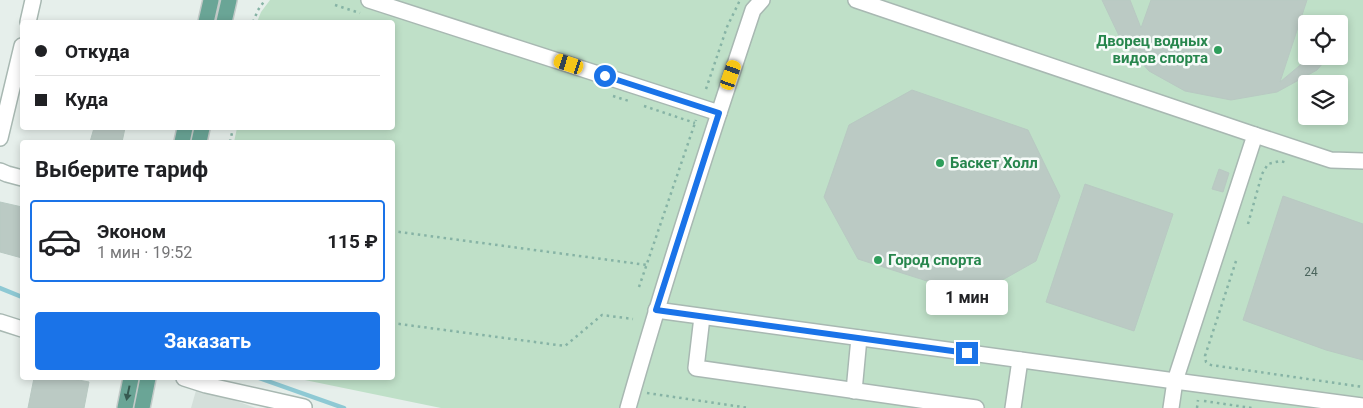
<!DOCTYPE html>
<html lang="ru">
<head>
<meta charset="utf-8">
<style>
  :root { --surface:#fff; --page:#f2f2f2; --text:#202124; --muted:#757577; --line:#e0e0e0; --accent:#1a73e8 }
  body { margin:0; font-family:Roboto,sans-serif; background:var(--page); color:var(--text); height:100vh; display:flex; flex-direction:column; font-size:19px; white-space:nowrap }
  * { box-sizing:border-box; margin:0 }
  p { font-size:16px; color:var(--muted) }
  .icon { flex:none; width:28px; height:28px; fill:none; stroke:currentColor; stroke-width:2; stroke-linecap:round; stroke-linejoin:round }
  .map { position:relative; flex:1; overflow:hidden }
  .side { position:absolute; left:20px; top:140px; width:375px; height:240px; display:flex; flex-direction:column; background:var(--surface); border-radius:5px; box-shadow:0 2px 8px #0003 }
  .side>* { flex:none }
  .guide { position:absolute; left:20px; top:20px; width:375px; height:110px; border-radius:5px; box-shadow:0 2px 8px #0003; display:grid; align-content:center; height:110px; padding:0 15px; background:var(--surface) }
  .buttons { position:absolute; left:1298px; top:15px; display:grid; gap:10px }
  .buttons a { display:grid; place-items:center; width:50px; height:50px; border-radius:5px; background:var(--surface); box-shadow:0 2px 8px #0003; font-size:25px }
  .end { position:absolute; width:22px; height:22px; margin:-11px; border:6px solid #1a73e8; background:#fff; box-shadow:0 0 0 2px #fff }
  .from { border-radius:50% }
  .bubble { position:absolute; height:35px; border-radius:5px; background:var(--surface); box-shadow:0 2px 8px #0003; font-size:16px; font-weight:700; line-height:35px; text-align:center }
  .car { position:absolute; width:15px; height:30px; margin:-15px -8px; border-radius:6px; box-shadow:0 0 4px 1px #0007; background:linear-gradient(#f5c518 24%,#345 0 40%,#f5c518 0 76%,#345 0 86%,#f5c518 0) }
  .guide b { display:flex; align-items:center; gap:18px; height:48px; font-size:19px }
  .guide b+b { border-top:1px solid var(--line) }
  .guide i { width:12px; height:12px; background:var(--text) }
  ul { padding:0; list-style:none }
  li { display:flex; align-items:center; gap:15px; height:82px; margin:0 10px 8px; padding:0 5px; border:2px solid var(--line); border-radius:5px }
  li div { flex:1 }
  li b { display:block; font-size:19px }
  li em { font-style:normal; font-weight:700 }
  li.current { border-color:var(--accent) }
  li>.icon { width:45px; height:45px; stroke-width:1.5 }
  h2 { padding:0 15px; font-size:22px; line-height:60px }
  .action { display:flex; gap:10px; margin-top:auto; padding:10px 15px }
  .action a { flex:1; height:58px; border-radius:5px; background:var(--accent); color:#fff; font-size:20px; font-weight:700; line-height:58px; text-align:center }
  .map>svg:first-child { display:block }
  .built { fill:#d4dfda }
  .grass { fill:#bfe0c8; fill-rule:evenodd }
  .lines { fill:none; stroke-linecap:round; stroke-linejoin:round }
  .stream { stroke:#8ec9d4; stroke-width:4.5 }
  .building { fill:#bbcac4; stroke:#b8c9c2 }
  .minor-casing { stroke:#a8b8b2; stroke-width:18 }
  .major-casing { stroke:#c2cac8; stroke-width:18 }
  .path { stroke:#86b3a5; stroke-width:2.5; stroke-dasharray:2.5 4; stroke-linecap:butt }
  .minor { stroke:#fff; stroke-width:15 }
  .major { stroke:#6aa596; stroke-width:15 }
  .oneway { fill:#365b51 }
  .route { stroke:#1a73e8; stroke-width:6 }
  .leisure-dot { fill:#2e9e5b; stroke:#f7fbf9; stroke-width:2 }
  .labels { text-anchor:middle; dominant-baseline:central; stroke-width:5; stroke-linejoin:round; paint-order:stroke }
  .number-label { font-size:12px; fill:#4a645c }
  .leisure-label { font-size:15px; font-weight:bold; fill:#27864d; stroke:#f7fbf9; text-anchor:start }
</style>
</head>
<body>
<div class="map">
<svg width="1363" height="408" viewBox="0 0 1363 408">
  <rect width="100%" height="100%" fill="#e6efeb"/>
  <path class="built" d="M197,387L256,408H191Z"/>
  <path class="grass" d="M270,0H1363V408H441L295,378H392V142H234L237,128H392V22H257L261,12ZM1306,24H1339V56H1306ZM1306,84H1339V116H1306Z"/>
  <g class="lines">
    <g class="stream">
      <path d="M0,288L22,297"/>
      <path d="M259,378L344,408"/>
    </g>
  </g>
  <g class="building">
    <path d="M1102,0H1130L1141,28L1151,0H1307L1280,82L1311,56H1329L1317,70L1277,92L1231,100L1185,91L1149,71L1121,40Z"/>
    <path d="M912,90L1028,130L1060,196L1036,261L974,296L858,259L824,197L849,125Z"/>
    <path d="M94,128H125L122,142H90Z"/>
    <path d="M1219,169L1229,173L1223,192L1212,189Z"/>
    <path d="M1085,184L1173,214L1134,331L1046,302Z"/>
    <path d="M1283,196L1363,224V360L1326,350L1243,320Z"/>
    <path d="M0,202L22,207V258L0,252Z"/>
    <path d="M34,378H68L89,382L84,408H28Z"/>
  </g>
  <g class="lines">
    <g class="minor-casing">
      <g id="minor">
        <path d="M369,0L719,113"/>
        <path d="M28,22L33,0"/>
        <path d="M1255,135L1331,160L1363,161"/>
        <path d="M0,138L22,46"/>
        <path d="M0,171L7,174L22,178"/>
        <path d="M656,310L1175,381L1255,135L856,0"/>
        <path d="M702,317L696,368L976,408"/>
        <path d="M0,322L22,329"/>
        <path d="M184,378L206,385L304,407"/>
        <path d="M854,391L859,338"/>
        <path d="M628,408C666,274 709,142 753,10L762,0"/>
        <path d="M1013,408L1020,360"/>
        <path d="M1171,408L1175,381L1363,406"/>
      </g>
    </g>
    <g class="major-casing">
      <g id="major">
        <path d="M206,22L211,0"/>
        <path d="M224,22L229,0"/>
        <path d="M182,142L185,128"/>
        <path d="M199,142L202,128"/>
        <path d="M125,408L131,378"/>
        <path d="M142,408L148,378"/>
      </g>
    </g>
    <g class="path">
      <path d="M335,5L360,13"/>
      <path d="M253,22L258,10L265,0"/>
      <path d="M706,89L727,27L740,0"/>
      <path d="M613,96L629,101"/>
      <path d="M644,106L695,123"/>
      <path d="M230,142L233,128"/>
      <path d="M1248,224L1262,174L1268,164L1280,161L1288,163"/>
      <path d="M392,231L647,265"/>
      <path d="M1236,261L1205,356L1206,362L1211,365L1363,387"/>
      <path d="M639,287L696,120"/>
      <path d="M392,323L565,346L602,315L633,319"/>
      <path d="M647,393L749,408"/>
      <path d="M1204,401L1252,408"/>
      <path d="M1197,408L1198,400"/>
    </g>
    <use href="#minor" class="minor"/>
    <use href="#major" class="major"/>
  </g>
  <defs><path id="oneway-solid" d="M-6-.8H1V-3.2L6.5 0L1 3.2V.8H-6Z" transform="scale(1.25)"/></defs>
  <use class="oneway" href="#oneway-solid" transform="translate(128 393) rotate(102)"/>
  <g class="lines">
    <path class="route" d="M605,76L719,113L656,310L967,353"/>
  </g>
  <g class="leisure-dot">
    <circle cx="1218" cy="50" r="5"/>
    <circle cx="940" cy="163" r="5"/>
    <circle cx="878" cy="260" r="5"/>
  </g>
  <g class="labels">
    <g class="number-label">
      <text x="1311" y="272">24</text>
    </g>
    <g class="leisure-label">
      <text x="1208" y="41" text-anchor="end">Дворец водных<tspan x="1208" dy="17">видов спорта</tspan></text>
      <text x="950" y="163">Баскет Холл</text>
      <text x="888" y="260">Город спорта</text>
    </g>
  </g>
</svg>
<div class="buttons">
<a><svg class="icon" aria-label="locate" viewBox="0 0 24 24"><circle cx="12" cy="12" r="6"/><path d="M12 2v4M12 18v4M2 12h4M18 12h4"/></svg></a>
<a><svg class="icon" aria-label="layers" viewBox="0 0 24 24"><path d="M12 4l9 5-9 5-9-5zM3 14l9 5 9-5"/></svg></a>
</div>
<i class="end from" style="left:605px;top:76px"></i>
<i class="end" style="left:967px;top:353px"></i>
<div class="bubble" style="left:926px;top:280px;width:82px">1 мин</div>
<i class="car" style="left:569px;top:64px;rotate:288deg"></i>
<i class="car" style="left:731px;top:75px;rotate:19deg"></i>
<div class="guide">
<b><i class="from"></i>Откуда</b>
<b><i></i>Куда</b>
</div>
<section class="side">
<h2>Выберите тариф</h2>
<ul>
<li class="current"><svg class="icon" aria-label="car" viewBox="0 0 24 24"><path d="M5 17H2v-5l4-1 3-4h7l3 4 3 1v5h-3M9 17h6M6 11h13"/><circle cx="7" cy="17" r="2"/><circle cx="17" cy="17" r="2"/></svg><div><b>Эконом</b><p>1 мин · 19:52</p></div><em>115 ₽</em></li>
</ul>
<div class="action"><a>Заказать</a></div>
</section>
</div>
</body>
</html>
